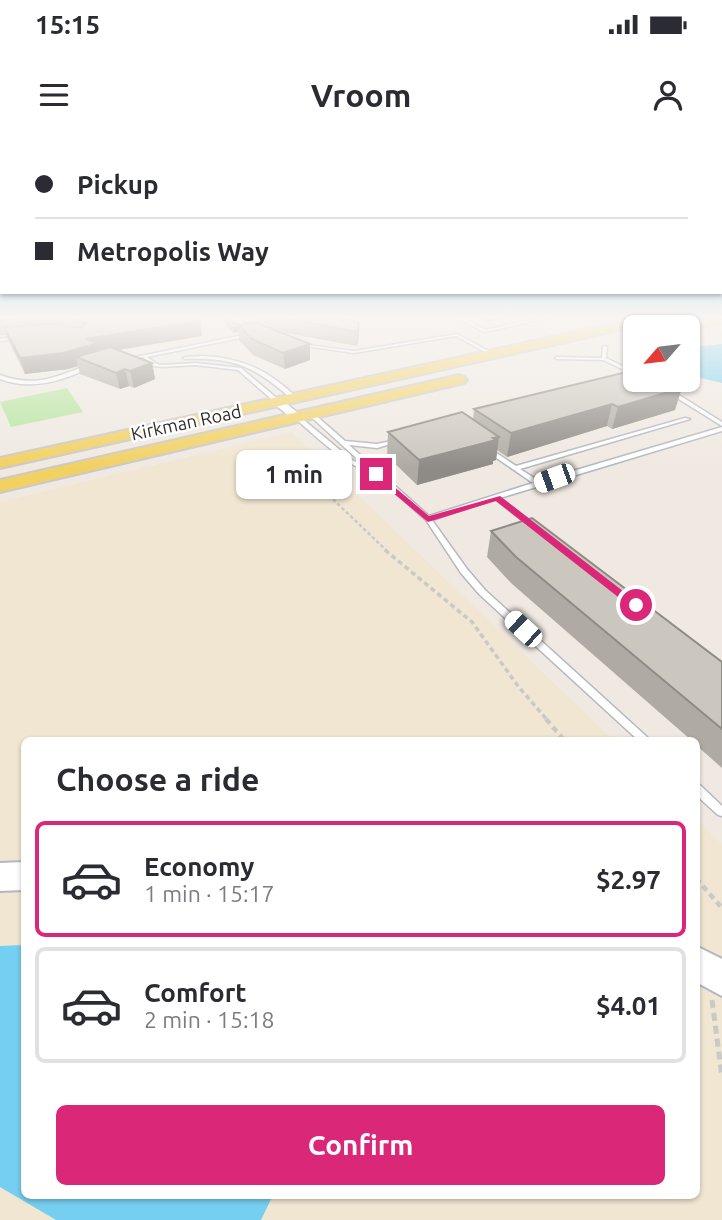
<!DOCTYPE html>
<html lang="en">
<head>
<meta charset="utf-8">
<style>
  :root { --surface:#fff; --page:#f7f7f7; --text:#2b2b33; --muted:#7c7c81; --line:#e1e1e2; --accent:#db2777 }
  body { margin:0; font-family:Ubuntu,sans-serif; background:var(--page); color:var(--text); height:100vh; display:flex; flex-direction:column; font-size:26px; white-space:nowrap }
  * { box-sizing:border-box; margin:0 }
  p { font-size:23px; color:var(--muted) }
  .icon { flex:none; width:38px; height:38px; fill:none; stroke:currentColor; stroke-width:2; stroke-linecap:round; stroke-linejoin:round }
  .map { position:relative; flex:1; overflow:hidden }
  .details { position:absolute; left:21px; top:597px; width:679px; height:462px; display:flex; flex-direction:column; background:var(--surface); border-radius:10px; box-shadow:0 2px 5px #0004 }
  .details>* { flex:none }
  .top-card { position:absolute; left:0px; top:0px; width:723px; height:154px; box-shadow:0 2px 5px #0004; display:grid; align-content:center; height:154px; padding:0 35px; background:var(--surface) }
  .needle { width:46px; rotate:242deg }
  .fabs { position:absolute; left:623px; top:175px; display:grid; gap:14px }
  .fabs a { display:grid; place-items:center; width:77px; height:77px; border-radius:10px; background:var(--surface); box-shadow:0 2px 5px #0004; font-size:35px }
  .end { position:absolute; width:32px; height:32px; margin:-16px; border:9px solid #db2777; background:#fff; box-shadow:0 0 0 4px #fff }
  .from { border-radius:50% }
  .bubble { position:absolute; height:49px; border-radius:10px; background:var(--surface); box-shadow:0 2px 5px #0004; font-size:23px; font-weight:700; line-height:49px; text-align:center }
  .car { position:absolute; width:21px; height:42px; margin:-21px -10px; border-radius:9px; box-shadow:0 0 5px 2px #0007; background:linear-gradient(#fff 24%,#345 0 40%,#fff 0 76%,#345 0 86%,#fff 0) }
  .top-card b { display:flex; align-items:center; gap:24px; height:66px; font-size:26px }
  .top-card b+b { border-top:2px solid var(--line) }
  .top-card i { width:18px; height:18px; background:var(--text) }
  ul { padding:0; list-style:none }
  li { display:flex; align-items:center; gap:21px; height:116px; margin:0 14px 10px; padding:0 21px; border:4px solid var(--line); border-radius:10px }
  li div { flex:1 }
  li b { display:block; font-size:26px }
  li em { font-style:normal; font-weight:700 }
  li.current { border-color:var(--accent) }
  li>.icon { width:63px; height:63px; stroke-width:1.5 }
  h2 { padding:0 35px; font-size:32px; line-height:84px }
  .action { display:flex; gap:14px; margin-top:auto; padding:14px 35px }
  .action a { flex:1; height:80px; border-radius:10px; background:var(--accent); color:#fff; font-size:28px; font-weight:700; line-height:80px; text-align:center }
  .status { display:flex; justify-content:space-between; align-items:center; height:49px; padding:0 35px; background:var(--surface); direction:ltr }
  .status svg { height:19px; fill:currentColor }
  header { display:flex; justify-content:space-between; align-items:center; height:91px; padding:0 35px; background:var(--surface); font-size:32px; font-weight:700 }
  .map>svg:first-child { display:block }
  .education { fill:#f0e6d1 }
  .green { fill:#b6e59e }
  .water { fill:#75cff0 }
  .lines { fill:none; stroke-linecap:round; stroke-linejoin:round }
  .lane-casing { stroke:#b4b7c1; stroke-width:3 }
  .street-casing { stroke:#b4b7c1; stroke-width:3 }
  .secondary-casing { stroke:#b4b7c1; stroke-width:4 }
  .primary-casing { stroke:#c9c9c9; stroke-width:4 }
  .path-far3 { stroke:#c9c9c9; stroke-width:2.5; stroke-dasharray:3.5 2.5; stroke-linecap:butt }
  .path-far2 { stroke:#c9c9c9; stroke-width:3.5; stroke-dasharray:5 3.5; stroke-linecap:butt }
  .path-far1 { stroke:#c9c9c9; stroke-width:4.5; stroke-dasharray:6 4.5; stroke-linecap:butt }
  .path { stroke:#c9c9c9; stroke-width:5; stroke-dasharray:8 5; stroke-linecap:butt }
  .lane { fill:#fff; fill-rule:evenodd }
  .street { fill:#fff; fill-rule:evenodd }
  .secondary { fill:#fff; fill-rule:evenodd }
  .primary { fill:#f2d163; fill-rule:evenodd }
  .wall { fill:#afaba4 }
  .shaded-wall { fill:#8e8b86 }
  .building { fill:#cbc7bf; stroke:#8e8b86; stroke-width:2 }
  .route { fill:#db2777 }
  .labels { text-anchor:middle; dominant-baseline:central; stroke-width:5; stroke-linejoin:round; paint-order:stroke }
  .far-street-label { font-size:18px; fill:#2e2e2e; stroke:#fff }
</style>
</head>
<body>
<div class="status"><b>15:15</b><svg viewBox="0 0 49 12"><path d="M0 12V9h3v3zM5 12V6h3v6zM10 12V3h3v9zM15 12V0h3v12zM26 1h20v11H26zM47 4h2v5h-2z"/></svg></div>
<header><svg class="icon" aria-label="menu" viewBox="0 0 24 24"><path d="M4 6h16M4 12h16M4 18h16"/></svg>Vroom<svg class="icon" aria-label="person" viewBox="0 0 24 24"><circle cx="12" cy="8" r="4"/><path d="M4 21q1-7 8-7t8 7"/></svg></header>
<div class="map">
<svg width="722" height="1080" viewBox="0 0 722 1080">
  <rect width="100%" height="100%" fill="#efe9e1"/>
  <path class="education" d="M292,292L613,600H24V1055H696L697,680L722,705V1080H0V362Z"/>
  <path class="green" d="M67,248L83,272L11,287L0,262Z"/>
  <g class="water">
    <path d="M722,204V243L688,235V208Z"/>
    <path d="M24,805V1055H273L261,1080H56L0,1047V806Z"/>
  </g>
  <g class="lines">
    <g class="lane-casing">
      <g id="lane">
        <path d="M225,177H231L256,188L252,189Z"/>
        <path d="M456,177H461L485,190L545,177L549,178L484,192Z"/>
        <path d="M248,194L250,196L147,217L157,224L162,225L196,223L241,228L280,261V263H276L238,230L196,225L162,227L154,226L143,217L128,220L126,219Z"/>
        <path d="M457,194L494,214L490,215L456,196L354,213L298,205L300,204L354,211Z"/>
        <path d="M18,196H20V198L0,201V199Z"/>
        <path d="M605,206L607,207L606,218L635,232V235L603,220L557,219L555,218L557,217L602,218L603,207Z"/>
        <path d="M203,216C242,218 269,230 297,258L292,259C255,227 235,217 185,219L183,218L185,217Z"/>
        <path d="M88,225L92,226C65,241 30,251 0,239V235C36,248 55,237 88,225Z"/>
        <path d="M671,250L722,282V286L669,253L668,252Z"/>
        <path d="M309,273H313L345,301L377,304L401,299V301L377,308L349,305L429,376L533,343L485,310V308H489L516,326L685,278L690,279L520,329L539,341L722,287V291L500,358L534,384V386H530L495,359L432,380L467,429L485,450L647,597L649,600H638L479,454L461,433L426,380L371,331C353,332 308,290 294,277L299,276L352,320L366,327L309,275Z"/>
        <path d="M696,644L700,645L722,666V676L718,675L696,655Z"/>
      </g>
    </g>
    <g class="street-casing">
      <path id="street" d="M274,260H282L303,277L293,279L274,264Z"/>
    </g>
    <g class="secondary-casing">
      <g id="secondary">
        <path d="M24,722V750L0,751V723Z"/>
        <path d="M696,806L722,819V856L696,842Z"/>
      </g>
    </g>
    <g class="primary-casing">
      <g id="primary">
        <path d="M642,177H666L660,181L0,328V318Z"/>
        <path d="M713,177H722V183L688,191V187H681L683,184Z"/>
        <path d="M459,235L464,237L467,240L464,243L0,352V340Z"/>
      </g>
    </g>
    <path class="path-far3" d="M294,322L387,411"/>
    <path class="path-far2" d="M385,410L472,482L518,546L548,581"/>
    <g class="path-far1">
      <path d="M546,579L564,600"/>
      <path d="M696,738L722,768"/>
    </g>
    <path class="path" d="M712,860L722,937"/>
    <use href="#lane" class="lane"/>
    <use href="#street" class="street"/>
    <use href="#secondary" class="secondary"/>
    <use href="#primary" class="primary"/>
  </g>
  <g class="wall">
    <path d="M0,177H196L200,181L202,196L118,210L152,223L155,239L134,248L129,246L120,249L80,234L78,226L68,229L25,234L9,202L6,195H0Z"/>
    <path d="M249,177H340L359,183V197L357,206L286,193Z"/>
    <path d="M466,177H511L487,182L479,178L472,180Z"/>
    <path d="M224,179L310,220L285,229L253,215L239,200V192L233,193L225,184Z"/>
    <path d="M635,230L675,270L612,289L607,286L507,317L497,310L496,320L493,321V324L417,345L387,316L388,292L473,280L474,269Z"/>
    <path d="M491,391L722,522V628L696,605V600H691L511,443L487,417Z"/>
  </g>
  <g class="shaded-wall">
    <path d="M487,177H511L487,182Z"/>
    <path d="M200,181L202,196L76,217L78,226L68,229L25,234L20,218L86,199Z"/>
    <path d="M359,183V197L357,206V192Z"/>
    <path d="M238,187L239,192L233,193V188Z"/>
    <path d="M310,204V220L285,229L283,213Z"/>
    <path d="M152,223L155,239L134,248L130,231Z"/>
    <path d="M125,229L129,246L120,249L116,233Z"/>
    <path d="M682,248L675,270L612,289L618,267Z"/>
    <path d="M612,264L607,286L507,317L511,293Z"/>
    <path d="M499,297L496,320L493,321V324L417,345L419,320Z"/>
  </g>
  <g class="building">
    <path d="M0,177H43L0,179Z"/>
    <path d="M63,177H196L200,181L86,199L98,203L63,213L20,218L4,187L49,184L81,188L86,183Z"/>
    <path d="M281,177H340L359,183L357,192Z"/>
    <path d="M224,179L238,185V187L233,188Z"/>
    <path d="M255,182L310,204L283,213L252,199L238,185Z"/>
    <path d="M110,207L152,223L130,231L125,229L116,233L76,217Z"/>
    <path d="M635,230V240H664L682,248L618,267L612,264L511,293L474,269Z"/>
    <path d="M462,272L499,297L493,298L496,300L419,320L388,292Z"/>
    <path d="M532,378L722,522V589L516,417L491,391Z"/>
  </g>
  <linearGradient id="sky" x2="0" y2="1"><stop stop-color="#7abfeb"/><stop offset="0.54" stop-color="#f8f5f2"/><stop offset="1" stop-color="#f8f5f2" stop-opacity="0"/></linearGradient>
  <rect width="722" height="328" fill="url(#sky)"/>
  <path class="route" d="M373,333H378L429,376L500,356L641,465L632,468L496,361L428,382L373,336Z"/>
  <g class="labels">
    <g class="far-street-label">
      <text transform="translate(186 282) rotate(-12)">Kirkman Road</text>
    </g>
  </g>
</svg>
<div class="fabs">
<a><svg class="needle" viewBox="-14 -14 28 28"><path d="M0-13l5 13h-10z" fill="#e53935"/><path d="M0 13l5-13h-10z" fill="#7c7c81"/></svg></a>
</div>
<i class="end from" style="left:636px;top:465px"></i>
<i class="end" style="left:376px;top:334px"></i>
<div class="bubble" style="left:236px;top:310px;width:116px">1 min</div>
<i class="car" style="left:554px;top:338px;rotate:250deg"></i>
<i class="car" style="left:523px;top:489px;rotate:313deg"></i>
<div class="top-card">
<b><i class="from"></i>Pickup</b>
<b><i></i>Metropolis Way</b>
</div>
<section class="details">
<h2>Choose a ride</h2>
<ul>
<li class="current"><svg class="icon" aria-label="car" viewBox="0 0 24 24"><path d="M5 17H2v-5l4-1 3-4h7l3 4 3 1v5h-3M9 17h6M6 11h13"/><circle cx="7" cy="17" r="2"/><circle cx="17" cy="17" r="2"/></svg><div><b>Economy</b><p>1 min · 15:17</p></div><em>$2.97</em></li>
<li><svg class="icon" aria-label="car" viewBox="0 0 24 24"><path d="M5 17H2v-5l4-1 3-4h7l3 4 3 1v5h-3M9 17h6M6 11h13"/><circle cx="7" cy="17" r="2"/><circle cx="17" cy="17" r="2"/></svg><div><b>Comfort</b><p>2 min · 15:18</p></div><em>$4.01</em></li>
</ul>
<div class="action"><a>Confirm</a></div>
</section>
</div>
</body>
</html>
